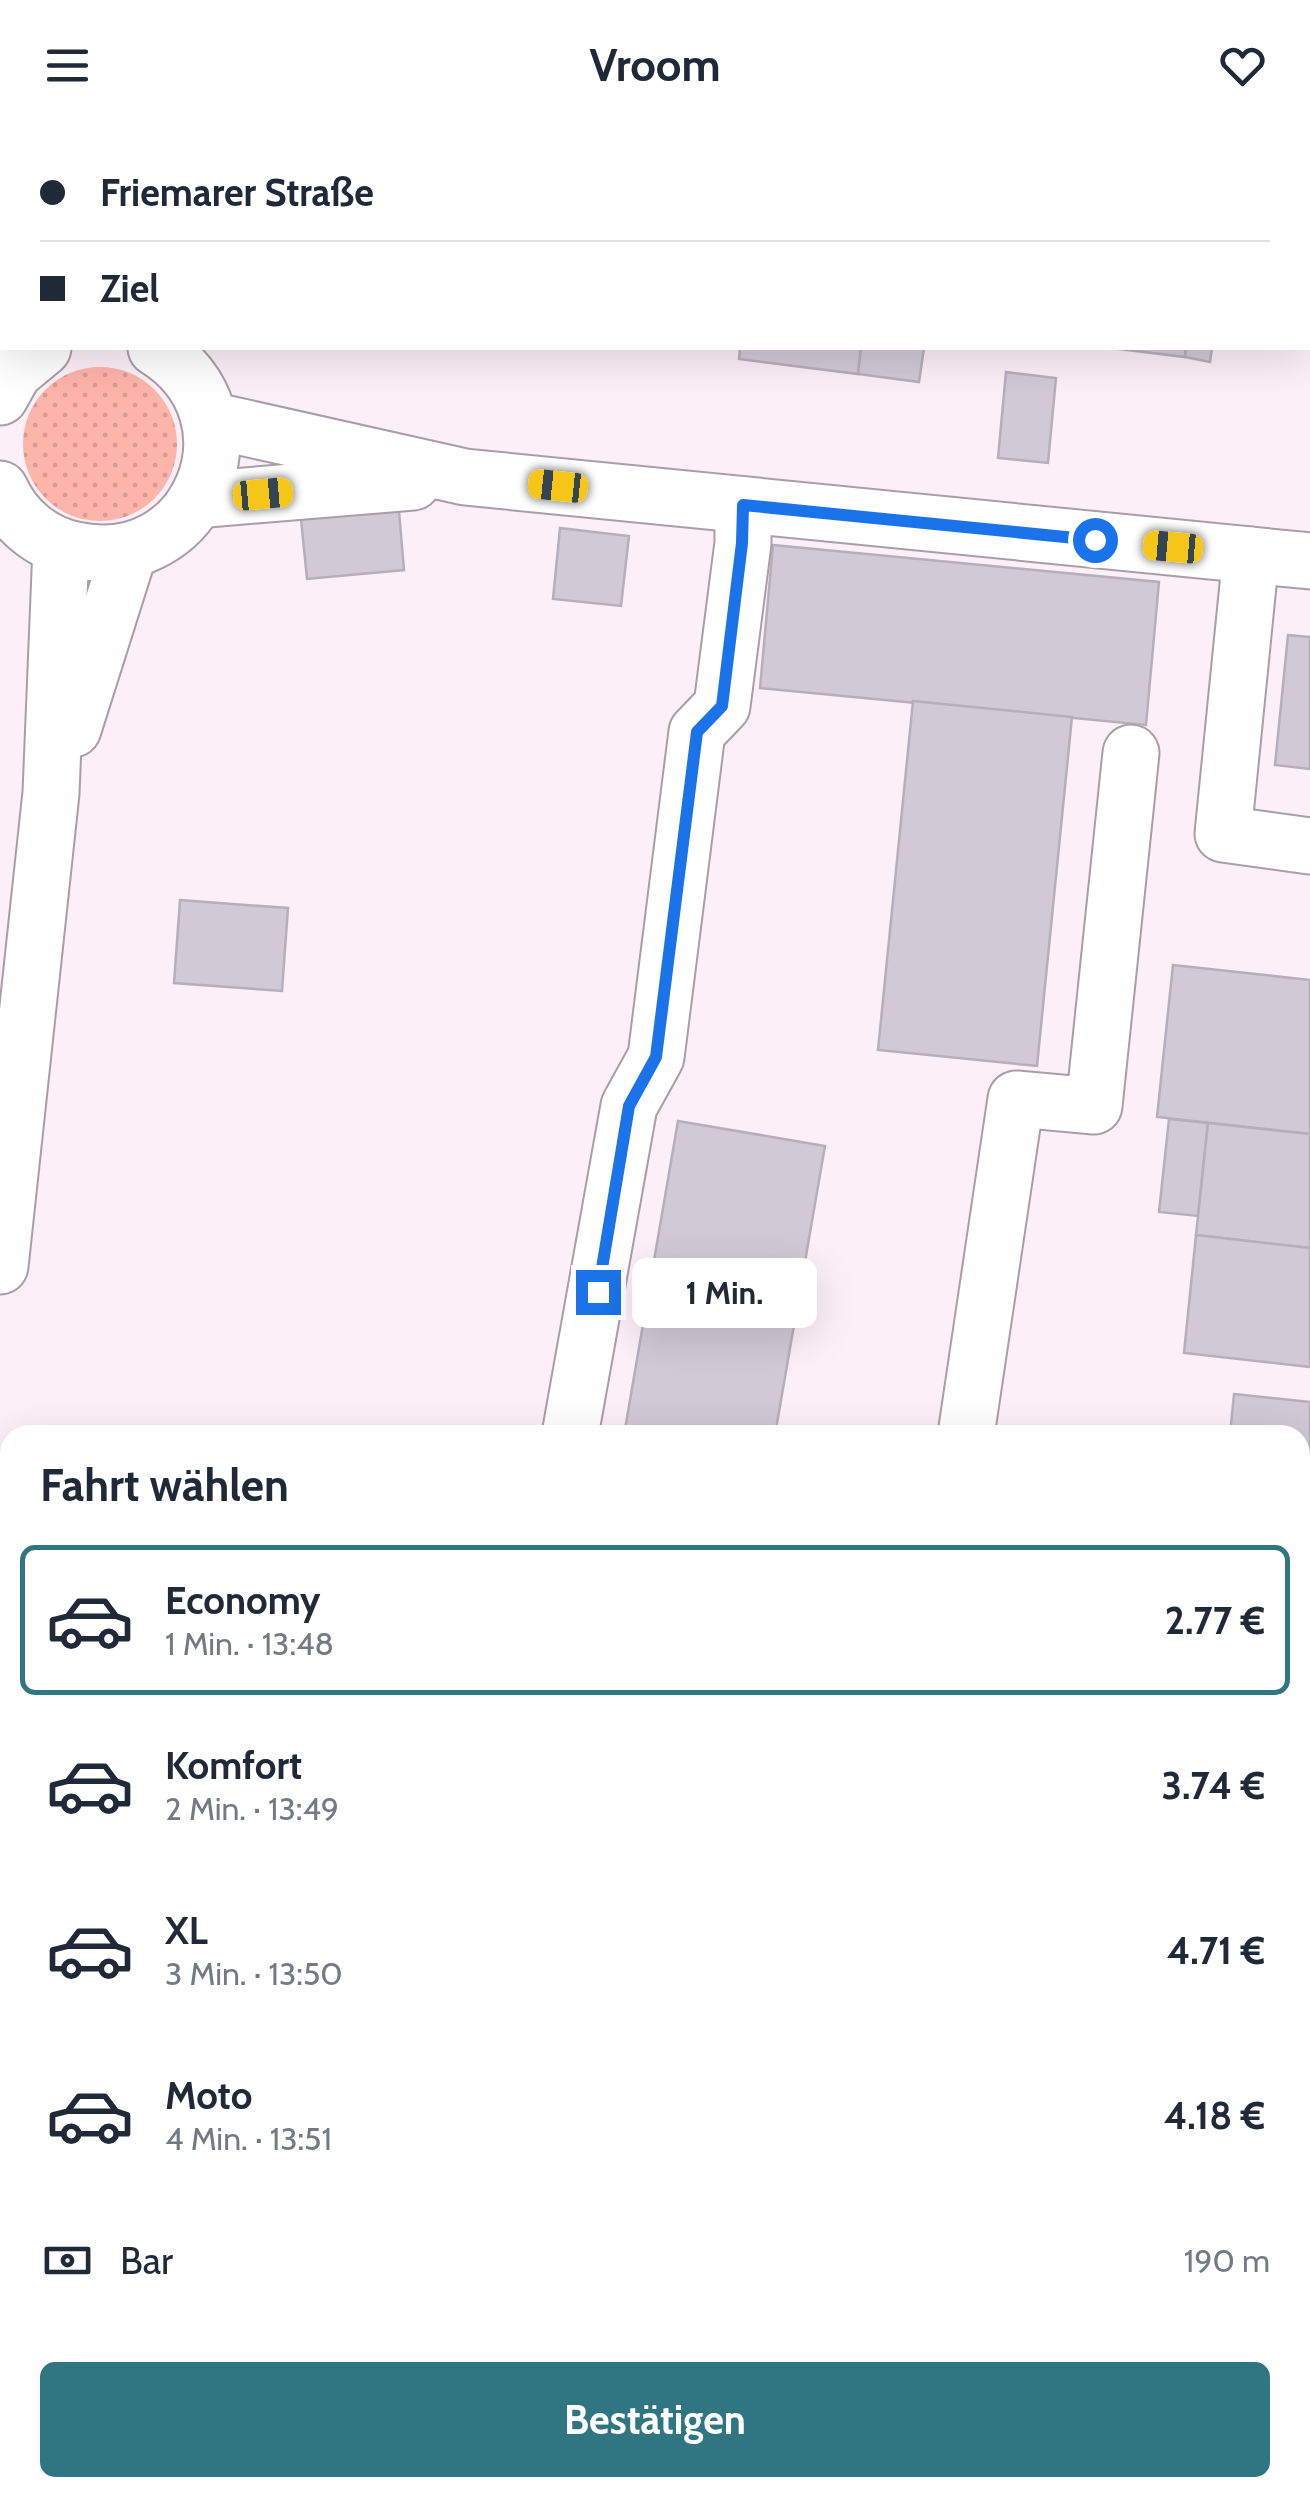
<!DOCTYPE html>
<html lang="de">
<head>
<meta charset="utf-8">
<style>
  :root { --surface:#fff; --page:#f2f2f3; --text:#1f2937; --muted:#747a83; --line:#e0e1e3; --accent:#2f7682 }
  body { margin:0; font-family:Cabin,sans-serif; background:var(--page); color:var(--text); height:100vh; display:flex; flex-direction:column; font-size:38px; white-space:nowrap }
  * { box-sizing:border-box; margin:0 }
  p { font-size:32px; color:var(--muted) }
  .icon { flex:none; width:55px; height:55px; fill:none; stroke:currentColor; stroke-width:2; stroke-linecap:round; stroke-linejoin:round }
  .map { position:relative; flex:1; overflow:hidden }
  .drawer { position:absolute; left:0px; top:1295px; width:1310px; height:1072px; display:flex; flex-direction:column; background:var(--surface); border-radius:30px 30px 0 0; box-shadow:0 10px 40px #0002 }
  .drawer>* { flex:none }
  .banner { position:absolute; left:0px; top:0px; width:1310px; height:220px; box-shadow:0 10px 40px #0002; display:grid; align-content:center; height:220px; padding:0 40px; background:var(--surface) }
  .end { position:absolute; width:45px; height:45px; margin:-22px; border:12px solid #1a73e8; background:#fff; box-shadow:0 0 0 5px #fff }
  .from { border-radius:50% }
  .bubble { position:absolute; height:70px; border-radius:15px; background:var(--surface); box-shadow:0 10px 40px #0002; font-size:32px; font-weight:700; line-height:70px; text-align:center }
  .car { position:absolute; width:30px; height:60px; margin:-30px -15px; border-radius:12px; box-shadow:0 0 8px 2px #0007; background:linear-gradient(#f5c518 24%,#345 0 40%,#f5c518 0 76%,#345 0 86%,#f5c518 0) }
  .banner b { display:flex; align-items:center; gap:35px; height:95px; font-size:38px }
  .banner b+b { border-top:2px solid var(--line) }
  .banner i { width:25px; height:25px; background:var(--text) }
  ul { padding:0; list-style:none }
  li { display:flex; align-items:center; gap:30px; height:150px; margin:0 20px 15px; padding:0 20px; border:5px solid transparent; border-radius:15px }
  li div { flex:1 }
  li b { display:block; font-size:38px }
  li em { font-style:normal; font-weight:700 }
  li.current { border-color:var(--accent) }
  li>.icon { width:90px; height:90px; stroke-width:1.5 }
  h2 { padding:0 40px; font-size:45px; line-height:120px }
  .pay { display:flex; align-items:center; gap:25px; height:110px; padding:0 40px; font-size:38px }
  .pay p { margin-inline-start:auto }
  .cta { display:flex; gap:20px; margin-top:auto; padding:20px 40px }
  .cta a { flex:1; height:115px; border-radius:15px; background:var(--accent); color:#fff; font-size:40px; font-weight:700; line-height:115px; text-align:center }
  header { display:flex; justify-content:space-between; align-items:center; height:130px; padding:0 40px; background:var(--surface); font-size:45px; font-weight:700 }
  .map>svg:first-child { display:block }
  .grass { fill:url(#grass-dots) }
  .building { fill:#d1c9d6; stroke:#b6afbb; stroke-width:2.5 }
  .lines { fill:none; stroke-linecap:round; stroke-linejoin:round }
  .minor-casing { stroke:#aa9ea6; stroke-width:59 }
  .minor { stroke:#fff; stroke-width:55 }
  .route { stroke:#1a73e8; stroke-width:12 }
</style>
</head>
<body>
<header><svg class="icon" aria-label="menu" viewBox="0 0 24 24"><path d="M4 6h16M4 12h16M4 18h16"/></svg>Vroom<svg class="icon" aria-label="heart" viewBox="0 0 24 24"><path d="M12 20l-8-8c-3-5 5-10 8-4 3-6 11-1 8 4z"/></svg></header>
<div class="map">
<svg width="1310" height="2367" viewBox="0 0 1310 2367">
  <defs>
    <pattern id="grass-dots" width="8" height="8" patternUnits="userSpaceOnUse" patternTransform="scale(2.5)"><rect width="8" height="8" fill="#fdb4a9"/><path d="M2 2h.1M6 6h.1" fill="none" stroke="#d99a91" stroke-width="1.8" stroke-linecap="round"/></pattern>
  </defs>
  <rect width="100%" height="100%" fill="#fceff8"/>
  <circle class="grass" cx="100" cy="314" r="77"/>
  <g class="building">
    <path d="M0,0H78L2,2V50Z"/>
    <path d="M978,0H1062L978,2Z"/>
    <path d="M1092,0H1216L1092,2Z"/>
    <path d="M740,218H861L858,244L739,229Z"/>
    <path d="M861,218H924L919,252L858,244Z"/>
    <path d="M1111,218H1186L1185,227Z"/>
    <path d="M1186,218H1212L1210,232L1185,227Z"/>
    <path d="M1006,242L1056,248L1048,333L998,328Z"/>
    <path d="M399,381L404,440L307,449L301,389Z"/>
    <path d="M560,398L629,406L621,476L553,469Z"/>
    <path d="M773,415L1159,452L1146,595L760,558Z"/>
    <path d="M1288,505L1310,507V639L1275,635Z"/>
    <path d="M913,571L1072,587L1037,936L878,920Z"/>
    <path d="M180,770L288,778L282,861L174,853Z"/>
    <path d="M1173,835L1310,850V1004L1157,987Z"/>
    <path d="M1169,989L1208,993L1198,1086L1159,1082Z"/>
    <path d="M678,991L825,1016L775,1305H624Z"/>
    <path d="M1208,993L1310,1004V1118L1196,1105Z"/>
    <path d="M1196,1105L1310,1118V1237L1184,1223Z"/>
    <path d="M1234,1264L1310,1272V1401L1300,1400V1305H1230Z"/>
    <path d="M0,1891L10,1892V2183L0,2182Z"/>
  </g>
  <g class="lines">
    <g class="minor-casing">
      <g id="minor">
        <path d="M132,2L133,0"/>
        <path d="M0,267L14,242L43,218"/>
        <path d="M210,290L465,347L1310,431"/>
        <path d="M0,359C14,390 41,413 75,420C201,447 265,286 156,218"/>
        <path d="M196,370L413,352"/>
        <path d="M1251,425L1223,704L1310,716"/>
        <path d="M73,599L129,422"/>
        <path d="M0,1136L51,663L61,417"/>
        <path d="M570,1305L629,976L656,927L697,602L722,576L743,413V375"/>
        <path d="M966,1305L1016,969L1094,976L1131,623"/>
        <path d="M978,2358L1012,2367"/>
        <path d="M175,2367L176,2358"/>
        <path d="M417,2367L424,2358"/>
      </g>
    </g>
    <use href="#minor" class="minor"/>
  </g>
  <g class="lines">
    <path class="route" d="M598,1162L629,976L656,927L697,602L722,576L742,413L743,375L1095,410"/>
  </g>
</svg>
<i class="end from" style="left:1095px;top:410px"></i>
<i class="end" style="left:598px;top:1162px"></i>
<div class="bubble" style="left:632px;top:1128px;width:185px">1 Min.</div>
<i class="car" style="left:558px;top:356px;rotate:276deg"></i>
<i class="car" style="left:263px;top:364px;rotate:85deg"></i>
<i class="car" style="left:1173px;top:417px;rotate:275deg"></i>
<div class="banner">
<b><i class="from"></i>Friemarer Straße</b>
<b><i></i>Ziel</b>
</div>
<section class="drawer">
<h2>Fahrt wählen</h2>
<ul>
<li class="current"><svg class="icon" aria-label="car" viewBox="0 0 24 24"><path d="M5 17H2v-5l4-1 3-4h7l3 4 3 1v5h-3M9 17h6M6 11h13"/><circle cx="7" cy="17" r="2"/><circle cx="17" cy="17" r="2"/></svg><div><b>Economy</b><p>1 Min. · 13:48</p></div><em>2.77 €</em></li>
<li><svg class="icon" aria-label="car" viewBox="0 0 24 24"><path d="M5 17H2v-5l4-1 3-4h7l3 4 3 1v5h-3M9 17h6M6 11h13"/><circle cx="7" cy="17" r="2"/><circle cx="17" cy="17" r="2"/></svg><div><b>Komfort</b><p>2 Min. · 13:49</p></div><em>3.74 €</em></li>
<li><svg class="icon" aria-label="car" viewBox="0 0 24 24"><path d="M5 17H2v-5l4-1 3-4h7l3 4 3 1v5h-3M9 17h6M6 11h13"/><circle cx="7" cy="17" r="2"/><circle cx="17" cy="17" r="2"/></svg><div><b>XL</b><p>3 Min. · 13:50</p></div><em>4.71 €</em></li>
<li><svg class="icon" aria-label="car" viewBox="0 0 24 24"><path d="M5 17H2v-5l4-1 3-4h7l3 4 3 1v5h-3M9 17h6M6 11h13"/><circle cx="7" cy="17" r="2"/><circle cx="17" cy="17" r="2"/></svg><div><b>Moto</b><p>4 Min. · 13:51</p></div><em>4.18 €</em></li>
</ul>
<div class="pay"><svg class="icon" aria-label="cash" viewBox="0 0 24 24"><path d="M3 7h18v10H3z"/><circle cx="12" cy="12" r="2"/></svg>Bar<p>190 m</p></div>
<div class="cta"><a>Bestätigen</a></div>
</section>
</div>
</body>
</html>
